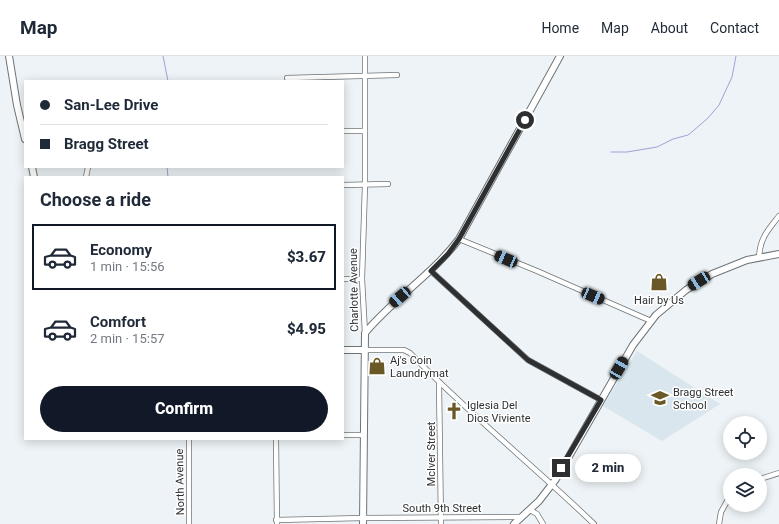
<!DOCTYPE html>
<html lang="en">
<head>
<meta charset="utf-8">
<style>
  :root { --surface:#fff; --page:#f6f6f7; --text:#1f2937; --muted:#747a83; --line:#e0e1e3; --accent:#111827 }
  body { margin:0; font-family:Roboto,sans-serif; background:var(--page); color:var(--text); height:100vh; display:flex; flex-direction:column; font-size:15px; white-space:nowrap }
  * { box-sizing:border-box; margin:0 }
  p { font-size:13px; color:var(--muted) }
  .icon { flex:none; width:22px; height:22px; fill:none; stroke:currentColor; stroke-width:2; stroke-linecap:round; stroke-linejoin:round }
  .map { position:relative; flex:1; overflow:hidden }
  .details { position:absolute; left:24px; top:120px; width:320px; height:264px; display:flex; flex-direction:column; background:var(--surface); border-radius:0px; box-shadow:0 2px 10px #0003 }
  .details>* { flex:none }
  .banner { position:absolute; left:24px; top:24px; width:320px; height:88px; border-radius:0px; box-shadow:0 2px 10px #0003; display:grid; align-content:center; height:88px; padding:0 16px; background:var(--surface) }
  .tools { position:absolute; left:723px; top:360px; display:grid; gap:8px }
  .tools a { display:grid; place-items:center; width:44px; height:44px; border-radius:50%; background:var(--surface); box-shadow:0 2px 10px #0003; font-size:20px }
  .end { position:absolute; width:18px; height:18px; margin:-9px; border:5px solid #2d2f30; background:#fff; box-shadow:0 0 0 2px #fff }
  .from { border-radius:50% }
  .bubble { position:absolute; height:28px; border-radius:14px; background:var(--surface); box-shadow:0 2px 10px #0003; font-size:13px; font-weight:800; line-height:28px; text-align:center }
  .car { position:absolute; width:12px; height:24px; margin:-12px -6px; border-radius:5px; box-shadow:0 0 3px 1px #0007; background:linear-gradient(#222 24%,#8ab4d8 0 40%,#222 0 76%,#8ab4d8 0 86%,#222 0) }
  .banner b { display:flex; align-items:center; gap:14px; height:38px; font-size:15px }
  .banner b+b { border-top:1px solid var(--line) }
  .banner i { width:10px; height:10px; background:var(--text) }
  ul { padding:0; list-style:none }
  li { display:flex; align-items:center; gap:12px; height:66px; margin:0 8px 6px; padding:0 8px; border:2px solid transparent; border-radius:0px }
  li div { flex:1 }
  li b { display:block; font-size:15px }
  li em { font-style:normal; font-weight:800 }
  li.current { border-color:var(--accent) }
  li>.icon { width:36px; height:36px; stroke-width:1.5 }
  h2 { padding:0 16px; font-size:18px; line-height:48px }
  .action { display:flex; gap:8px; margin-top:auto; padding:8px 16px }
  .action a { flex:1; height:46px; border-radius:24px; background:var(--accent); color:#fff; font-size:16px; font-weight:800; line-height:46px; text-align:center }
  header { display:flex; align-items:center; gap:24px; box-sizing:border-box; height:56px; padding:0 20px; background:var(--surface); border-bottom:1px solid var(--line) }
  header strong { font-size:19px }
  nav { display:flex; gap:22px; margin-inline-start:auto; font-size:14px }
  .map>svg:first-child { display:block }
  .built { fill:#d9e6ed }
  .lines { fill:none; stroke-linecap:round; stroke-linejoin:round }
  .stream { stroke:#9ea2d8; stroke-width:1 }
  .street-casing { stroke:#6e7476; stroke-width:6 }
  .secondary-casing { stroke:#6e7476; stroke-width:8 }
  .street { stroke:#fff; stroke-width:4.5 }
  .secondary { stroke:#fff; stroke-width:6 }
  .route { stroke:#2d2f30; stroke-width:5 }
  .labels { text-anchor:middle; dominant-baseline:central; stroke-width:3; stroke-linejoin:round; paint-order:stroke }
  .street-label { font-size:11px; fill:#2d2f30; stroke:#fff }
  .poi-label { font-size:11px; fill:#2d2f30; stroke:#fff; text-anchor:start }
</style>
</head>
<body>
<header>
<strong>Map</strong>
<nav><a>Home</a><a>Map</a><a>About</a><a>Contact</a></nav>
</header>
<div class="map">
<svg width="779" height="468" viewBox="0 0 779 468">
  <rect width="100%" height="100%" fill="#edf3f6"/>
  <path class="built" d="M637,295L720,348L662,385L603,350Z"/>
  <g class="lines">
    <g class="stream">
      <path d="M163,0L168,25"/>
      <path d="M611,96H627L657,91L673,83L688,79L693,75L708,62L719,49L732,21L736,0"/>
      <path d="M167,111L168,121"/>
    </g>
    <g class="street-casing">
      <g id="street">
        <path d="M287,22L397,19"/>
        <path d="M343,75H365"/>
        <path d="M86,121L88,111"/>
        <path d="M343,129L388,128"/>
        <path d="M459,183L537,215L651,265"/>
        <path d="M759,201C760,182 768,174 779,160"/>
        <path d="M431,215L528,304L601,344"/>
        <path d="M343,223H362"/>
        <path d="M365,277L362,223L365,129V0"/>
        <path d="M364,294H404L410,297C468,357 534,410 594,468"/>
        <path d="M439,327L441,468"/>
        <path d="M343,379H364"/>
        <path d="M189,383V468"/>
        <path d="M276,383L277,468"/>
        <path d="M760,423L779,417"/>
        <path d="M530,454L537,458L543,468"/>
        <path d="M276,464L363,462L522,461"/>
        <path d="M719,468L721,456L730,440"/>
      </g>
    </g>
    <g class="secondary-casing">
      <g id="secondary">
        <path d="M9,0L17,49L25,83"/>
        <path d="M32,111L34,121"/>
        <path d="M343,294H364"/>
        <path d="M363,468L365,277C393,243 432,219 459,183L560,0"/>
        <path d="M514,468L539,445L556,423L633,289L656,259L686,234L712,218L747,204L779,198"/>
      </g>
    </g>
    <use href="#street" class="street"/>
    <use href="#secondary" class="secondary"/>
  </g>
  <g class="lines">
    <path class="route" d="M525,64L459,183L448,198L431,215L528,304L601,344L561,412"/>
  </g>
  <defs>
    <g id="shop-bare" transform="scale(1.38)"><path d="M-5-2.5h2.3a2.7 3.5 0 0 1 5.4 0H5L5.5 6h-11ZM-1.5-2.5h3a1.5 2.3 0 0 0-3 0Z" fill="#6a5826" stroke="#fff" stroke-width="2.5" paint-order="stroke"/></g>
    <g id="school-bare" transform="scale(1.38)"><path d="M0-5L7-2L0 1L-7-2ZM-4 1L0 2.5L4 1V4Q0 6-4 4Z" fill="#6a5826" stroke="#fff" stroke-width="2.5" paint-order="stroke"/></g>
    <g id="church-bare" transform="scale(1.38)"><path d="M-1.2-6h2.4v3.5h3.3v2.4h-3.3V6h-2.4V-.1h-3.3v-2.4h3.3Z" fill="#6a5826" stroke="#fff" stroke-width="2.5" paint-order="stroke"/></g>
  </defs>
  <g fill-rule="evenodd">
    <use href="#shop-bare" x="659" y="226"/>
    <use href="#shop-bare" x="377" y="310"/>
    <use href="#school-bare" x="660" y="342"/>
    <use href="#church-bare" x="454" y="355"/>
  </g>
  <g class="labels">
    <g class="street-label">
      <text transform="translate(354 234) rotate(-91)">Charlotte Avenue</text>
      <text transform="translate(431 398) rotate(-90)">McIver Street</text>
      <text transform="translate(180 426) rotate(-91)">North Avenue</text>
      <text x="442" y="452">South 9th Street</text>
    </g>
    <g class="poi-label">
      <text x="659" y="244" text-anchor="middle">Hair by Us</text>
      <text x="390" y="304">Aj's Coin<tspan x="390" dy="13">Laundrymat</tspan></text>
      <text x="673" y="336">Bragg Street<tspan x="673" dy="13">School</tspan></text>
      <text x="467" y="349">Iglesia Del<tspan x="467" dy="13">Dios Viviente</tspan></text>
    </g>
  </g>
</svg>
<div class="tools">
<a><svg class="icon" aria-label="locate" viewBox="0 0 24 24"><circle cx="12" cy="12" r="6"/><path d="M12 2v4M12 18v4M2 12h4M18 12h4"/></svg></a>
<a><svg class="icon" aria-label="layers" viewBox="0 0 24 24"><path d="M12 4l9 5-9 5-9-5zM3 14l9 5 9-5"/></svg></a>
</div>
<i class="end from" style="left:525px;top:64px"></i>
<i class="end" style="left:561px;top:412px"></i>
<div class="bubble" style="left:575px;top:398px;width:66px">2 min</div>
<i class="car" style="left:506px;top:203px;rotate:293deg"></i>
<i class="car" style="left:699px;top:225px;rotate:238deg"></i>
<i class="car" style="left:593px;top:240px;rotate:113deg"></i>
<i class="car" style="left:400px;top:241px;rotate:229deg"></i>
<i class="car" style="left:619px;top:312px;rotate:30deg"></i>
<div class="banner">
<b><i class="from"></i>San-Lee Drive</b>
<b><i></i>Bragg Street</b>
</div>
<section class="details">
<h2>Choose a ride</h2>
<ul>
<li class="current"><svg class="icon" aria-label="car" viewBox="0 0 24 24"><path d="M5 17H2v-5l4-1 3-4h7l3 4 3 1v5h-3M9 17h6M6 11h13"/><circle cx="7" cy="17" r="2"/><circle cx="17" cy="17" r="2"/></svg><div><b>Economy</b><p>1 min · 15:56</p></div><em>$3.67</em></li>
<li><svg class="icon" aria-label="car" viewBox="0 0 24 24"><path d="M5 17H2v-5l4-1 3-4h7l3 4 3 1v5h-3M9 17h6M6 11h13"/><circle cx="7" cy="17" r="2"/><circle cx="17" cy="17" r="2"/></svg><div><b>Comfort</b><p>2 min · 15:57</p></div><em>$4.95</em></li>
</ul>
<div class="action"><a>Confirm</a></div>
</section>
</div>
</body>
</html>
